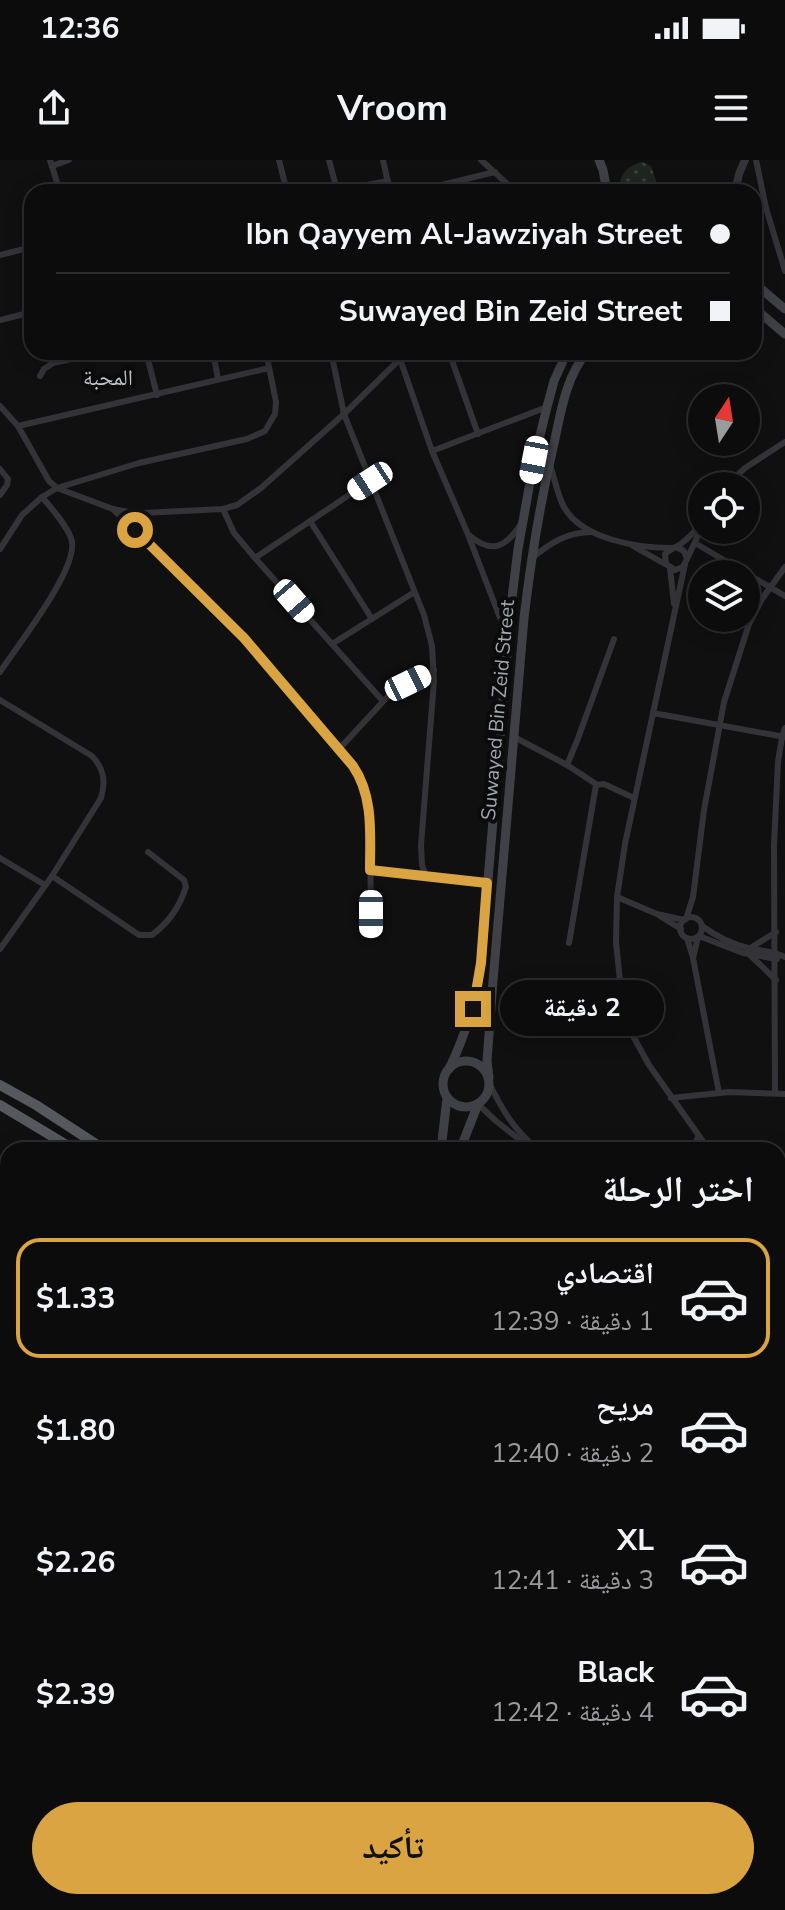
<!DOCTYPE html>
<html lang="ar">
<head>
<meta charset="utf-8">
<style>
  :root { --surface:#0c0c0d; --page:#1a1a1b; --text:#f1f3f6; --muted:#9a9b9d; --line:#2c2c2e; --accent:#d9a441 }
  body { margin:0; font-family:"Nunito Sans","Noto Naskh Arabic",sans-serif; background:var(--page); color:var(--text); direction:rtl; height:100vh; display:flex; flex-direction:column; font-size:30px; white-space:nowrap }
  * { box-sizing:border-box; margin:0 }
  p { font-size:26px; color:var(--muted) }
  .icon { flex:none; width:44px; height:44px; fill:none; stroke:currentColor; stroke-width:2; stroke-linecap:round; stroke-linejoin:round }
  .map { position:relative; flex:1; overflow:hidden; direction:ltr }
  .panel { position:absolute; left:0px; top:982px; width:786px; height:768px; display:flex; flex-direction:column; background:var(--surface); border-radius:24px 24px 0 0; box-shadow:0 4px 20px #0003,0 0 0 2px var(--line); direction:rtl }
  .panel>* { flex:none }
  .banner { position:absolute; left:24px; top:24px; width:738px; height:176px; border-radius:24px; box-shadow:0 4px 20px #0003,0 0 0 2px var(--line); direction:rtl; display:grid; align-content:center; height:176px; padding:0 32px; background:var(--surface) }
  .needle { width:52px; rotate:12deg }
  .fabs { position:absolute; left:688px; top:224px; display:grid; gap:16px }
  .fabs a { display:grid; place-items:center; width:72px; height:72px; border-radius:50%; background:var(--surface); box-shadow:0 4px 20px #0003,0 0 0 2px var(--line); font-size:40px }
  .end { position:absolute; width:36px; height:36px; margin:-18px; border:10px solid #d9a441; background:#111; box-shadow:0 0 0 4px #111 }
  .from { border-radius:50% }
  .bubble { position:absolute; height:56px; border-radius:28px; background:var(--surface); box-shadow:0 4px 20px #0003,0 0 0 2px var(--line); font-size:26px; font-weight:700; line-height:56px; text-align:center; direction:rtl }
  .car { position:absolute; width:24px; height:48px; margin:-24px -12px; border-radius:10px; box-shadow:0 0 6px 2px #0007; background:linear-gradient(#fff 24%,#345 0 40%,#fff 0 76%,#345 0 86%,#fff 0) }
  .banner b { display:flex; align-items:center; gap:28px; height:76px; font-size:30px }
  .banner b+b { border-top:2px solid var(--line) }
  .banner i { width:20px; height:20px; background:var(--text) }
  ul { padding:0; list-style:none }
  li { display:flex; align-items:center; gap:24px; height:120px; margin:0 16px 12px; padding:0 16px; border:4px solid transparent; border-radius:24px }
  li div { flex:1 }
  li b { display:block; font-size:30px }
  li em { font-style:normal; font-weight:700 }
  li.selected { border-color:var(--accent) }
  li>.icon { width:72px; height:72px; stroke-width:1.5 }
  h2 { padding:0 32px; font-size:36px; line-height:96px }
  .action { display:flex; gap:16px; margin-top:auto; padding:16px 32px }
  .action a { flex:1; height:92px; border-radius:48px; background:var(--accent); color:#111; font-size:32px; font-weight:700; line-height:92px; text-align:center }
  .status { display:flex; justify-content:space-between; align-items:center; height:56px; padding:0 40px; background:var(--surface); direction:ltr }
  .status svg { height:22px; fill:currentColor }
  header { display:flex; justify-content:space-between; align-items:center; height:104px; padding:0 32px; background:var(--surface); font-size:36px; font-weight:700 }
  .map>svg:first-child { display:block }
  .grass { fill:url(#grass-dots) }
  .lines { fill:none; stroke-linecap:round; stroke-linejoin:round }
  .minor { stroke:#343438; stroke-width:6 }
  .tertiary { stroke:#343438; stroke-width:8 }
  .secondary { stroke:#404146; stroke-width:9 }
  .trunk { stroke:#56585d; stroke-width:10 }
  .route { stroke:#d9a441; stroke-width:10 }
  .labels { text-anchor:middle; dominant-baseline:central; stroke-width:8; stroke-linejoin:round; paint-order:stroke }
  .street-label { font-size:20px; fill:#a3a7b0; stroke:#0b0b0c }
  .neighbourhood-label { font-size:22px; fill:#c4c6cd; stroke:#0b0b0c }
</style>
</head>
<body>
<div class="status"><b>12:36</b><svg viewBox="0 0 49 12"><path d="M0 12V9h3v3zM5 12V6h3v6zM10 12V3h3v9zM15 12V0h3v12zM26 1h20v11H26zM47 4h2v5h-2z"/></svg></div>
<header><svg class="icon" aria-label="menu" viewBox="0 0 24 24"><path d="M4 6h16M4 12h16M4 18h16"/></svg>Vroom<svg class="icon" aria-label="share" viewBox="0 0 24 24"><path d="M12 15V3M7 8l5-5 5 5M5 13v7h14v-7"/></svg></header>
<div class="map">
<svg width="785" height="1750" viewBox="0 0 785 1750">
  <defs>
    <pattern id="grass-dots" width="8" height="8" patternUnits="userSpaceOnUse" patternTransform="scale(2)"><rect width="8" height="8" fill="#1f2520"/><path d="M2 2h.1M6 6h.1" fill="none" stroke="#3c423e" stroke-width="1.8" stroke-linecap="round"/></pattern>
  </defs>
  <rect width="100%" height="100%" fill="#101011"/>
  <path class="grass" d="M642,2L651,6L660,32H620C618,16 626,6 642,2Z"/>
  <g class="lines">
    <g class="minor">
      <path d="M50,0L60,32"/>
      <path d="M279,0L287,32"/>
      <path d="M329,0L337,30"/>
      <path d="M383,0L390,32"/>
      <path d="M481,0L516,32"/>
      <path d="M756,0L766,48L785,111"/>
      <path d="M52,6L69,0"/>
      <path d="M329,32L388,21"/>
      <path d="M413,32L495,12"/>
      <path d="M0,95L32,87"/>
      <path d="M0,160L32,152"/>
      <path d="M146,192L157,235"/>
      <path d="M213,192L218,219"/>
      <path d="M331,192L344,254L424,455L432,486L434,521L421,685L422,705L426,716"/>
      <path d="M401,192L400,199L432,291L467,372L507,476"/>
      <path d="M449,192L478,274"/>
      <path d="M40,216L44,209L53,203L103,192"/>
      <path d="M0,246L18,266L49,321L57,328L113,349L129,352L142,353L223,349L237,345L261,328L344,254L400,199"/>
      <path d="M18,266L269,208"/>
      <path d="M432,291L547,247"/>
      <path d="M550,305C555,319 557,334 564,347C582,379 637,388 671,388"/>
      <path d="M0,309L8,319L7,325L0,335"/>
      <path d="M726,326L745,308L785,282"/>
      <path d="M113,349L244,478L340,588L361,616L366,629L370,656L371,776"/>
      <path d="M223,349L234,373L255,398L382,540"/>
      <path d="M310,361L372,459"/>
      <path d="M469,375C492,395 506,387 521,364"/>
      <path d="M695,383L785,436"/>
      <path d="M633,386L665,404"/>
      <path d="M676,387L684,391L687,399L683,407L675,410L666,404L665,394C671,388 676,388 682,383C690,377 696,370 702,363"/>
      <path d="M0,389L22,355L42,337L57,328L139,303L247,279L265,271L275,254L276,242L266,192"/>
      <path d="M255,398L370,321"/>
      <path d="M531,399C550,383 567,372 592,372"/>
      <path d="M687,399L702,367"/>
      <path d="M685,404L625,684L617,737L616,782L622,840L633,876L649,905L709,990"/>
      <path d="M670,408L674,444"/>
      <path d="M332,484L413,433"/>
      <path d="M0,512C17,486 82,405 71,378C65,363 52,349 42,337"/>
      <path d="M0,540L92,596C104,609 106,621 101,638L52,716L0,789"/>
      <path d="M653,553L785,577"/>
      <path d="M514,577L567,605"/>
      <path d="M340,588L391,533L434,510"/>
      <path d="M596,624L567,605L577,581L614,479"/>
      <path d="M0,698L45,725"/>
      <path d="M370,710L487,723"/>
      <path d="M52,716L139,775H152C168,763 180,746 186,727L184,720L148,692"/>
      <path d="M617,737L657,754L684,760"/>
      <path d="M660,756L681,769"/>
      <circle cx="691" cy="768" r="11"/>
      <path d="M686,759L693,737L704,650L724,542L749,464L762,439L785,407"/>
      <path d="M702,766C716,776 731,784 748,788C761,791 773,791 785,797"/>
      <path d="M699,776L743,793L777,799"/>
      <path d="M687,778L693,798L719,933"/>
      <path d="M569,783L596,625L604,624L634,638"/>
      <path d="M752,787L776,772"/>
      <path d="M750,795L776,820"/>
      <path d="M693,798L698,777"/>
      <path d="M489,923C504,953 513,968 538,990"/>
      <path d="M775,933L774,685L778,602L782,577L785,568"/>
      <path d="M671,938L729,932L785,934"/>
      <path d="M478,944L496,961L530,988"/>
      <path d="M692,990L698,977"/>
      <path d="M778,1069L785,1076"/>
      <path d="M0,1148L8,1145"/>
      <path d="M778,1184L785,1189"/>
      <path d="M0,1191L8,1195"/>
      <path d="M778,1252L785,1255"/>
      <path d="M0,1267L8,1270"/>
      <path d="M778,1287L785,1289"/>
      <path d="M0,1352L8,1355"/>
      <path d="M0,1433L8,1413"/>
      <path d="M0,1482L8,1485"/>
      <path d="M778,1630H785"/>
      <path d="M0,1644L8,1624"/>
      <path d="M778,1668L785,1677"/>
      <path d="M405,1742L422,1750"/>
      <path d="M473,1742L488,1747"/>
      <path d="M61,1750L64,1742"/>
      <path d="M127,1750L130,1742"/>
      <path d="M314,1750L317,1742"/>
      <path d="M432,1750L435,1742"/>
      <path d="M592,1750L602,1742"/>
      <path d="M683,1750L689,1742"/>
    </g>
    <path class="tertiary" d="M735,32L739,14L745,0"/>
    <g class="secondary">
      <path d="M599,0L603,10L607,32"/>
      <path d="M754,123L785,149"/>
      <path d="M754,148L785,174"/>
      <circle cx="466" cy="924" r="23"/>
      <path d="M449,909C466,874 476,841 481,803L511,446L518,389L534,300L547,247L554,221L567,192"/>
      <path d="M489,918L487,901L493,821L524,458C531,398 541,338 555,279C561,250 567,215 587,192"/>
      <path d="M441,990L447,938"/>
      <path d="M460,990L478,944"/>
      <path d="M479,990L498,987L518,990"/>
      <path d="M170,1742L172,1750"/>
      <path d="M213,1750L214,1742"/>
    </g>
    <g class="trunk">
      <path d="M0,925L36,945L105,990"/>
      <path d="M0,945L75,990"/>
      <path d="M778,1419L785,1423"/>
      <path d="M778,1437L785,1442"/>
    </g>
  </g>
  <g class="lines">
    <path class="route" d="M135,370L244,478L353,606C374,637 370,675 370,710L487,723L481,803L473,849"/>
  </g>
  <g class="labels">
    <g class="street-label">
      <text transform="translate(498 550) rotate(-85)">Suwayed Bin Zeid Street</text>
    </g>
    <g class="neighbourhood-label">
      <text x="108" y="218">المحبة</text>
    </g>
  </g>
</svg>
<div class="fabs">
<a><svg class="needle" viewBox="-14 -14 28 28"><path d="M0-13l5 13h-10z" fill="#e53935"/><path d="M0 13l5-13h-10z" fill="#9a9b9d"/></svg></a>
<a><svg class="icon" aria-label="locate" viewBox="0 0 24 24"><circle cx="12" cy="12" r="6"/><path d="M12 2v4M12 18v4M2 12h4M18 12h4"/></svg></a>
<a><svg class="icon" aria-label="layers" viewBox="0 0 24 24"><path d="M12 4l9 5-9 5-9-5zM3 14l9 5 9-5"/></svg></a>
</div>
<i class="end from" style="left:135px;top:370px"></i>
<i class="end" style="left:473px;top:849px"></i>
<div class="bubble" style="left:500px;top:820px;width:164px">2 دقيقة</div>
<i class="car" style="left:534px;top:300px;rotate:191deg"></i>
<i class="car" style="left:370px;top:321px;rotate:237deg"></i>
<i class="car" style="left:294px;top:441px;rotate:139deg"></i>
<i class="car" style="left:408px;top:523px;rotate:64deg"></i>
<i class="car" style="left:371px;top:754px;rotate:180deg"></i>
<div class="banner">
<b><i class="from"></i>Ibn Qayyem Al-Jawziyah Street</b>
<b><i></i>Suwayed Bin Zeid Street</b>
</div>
<section class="panel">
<h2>اختر الرحلة</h2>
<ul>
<li class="selected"><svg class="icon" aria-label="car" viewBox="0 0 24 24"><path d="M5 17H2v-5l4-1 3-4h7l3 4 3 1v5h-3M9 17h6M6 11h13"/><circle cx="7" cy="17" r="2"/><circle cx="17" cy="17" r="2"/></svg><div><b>اقتصادي</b><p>1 دقيقة · 12:39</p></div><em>$1.33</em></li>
<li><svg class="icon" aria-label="car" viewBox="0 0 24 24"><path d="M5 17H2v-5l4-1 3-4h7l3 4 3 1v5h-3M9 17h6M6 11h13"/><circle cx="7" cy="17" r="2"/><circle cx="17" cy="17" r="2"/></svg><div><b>مريح</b><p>2 دقيقة · 12:40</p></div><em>$1.80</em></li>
<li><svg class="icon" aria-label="car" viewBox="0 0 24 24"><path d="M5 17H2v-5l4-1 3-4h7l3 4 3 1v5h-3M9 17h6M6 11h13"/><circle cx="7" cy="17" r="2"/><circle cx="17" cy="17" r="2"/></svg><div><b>XL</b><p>3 دقيقة · 12:41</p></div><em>$2.26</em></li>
<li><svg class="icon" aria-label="car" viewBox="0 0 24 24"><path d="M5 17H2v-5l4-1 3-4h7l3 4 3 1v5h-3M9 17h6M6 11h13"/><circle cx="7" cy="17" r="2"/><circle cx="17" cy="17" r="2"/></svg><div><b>Black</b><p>4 دقيقة · 12:42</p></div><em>$2.39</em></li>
</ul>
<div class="action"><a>تأكيد</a></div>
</section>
</div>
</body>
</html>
